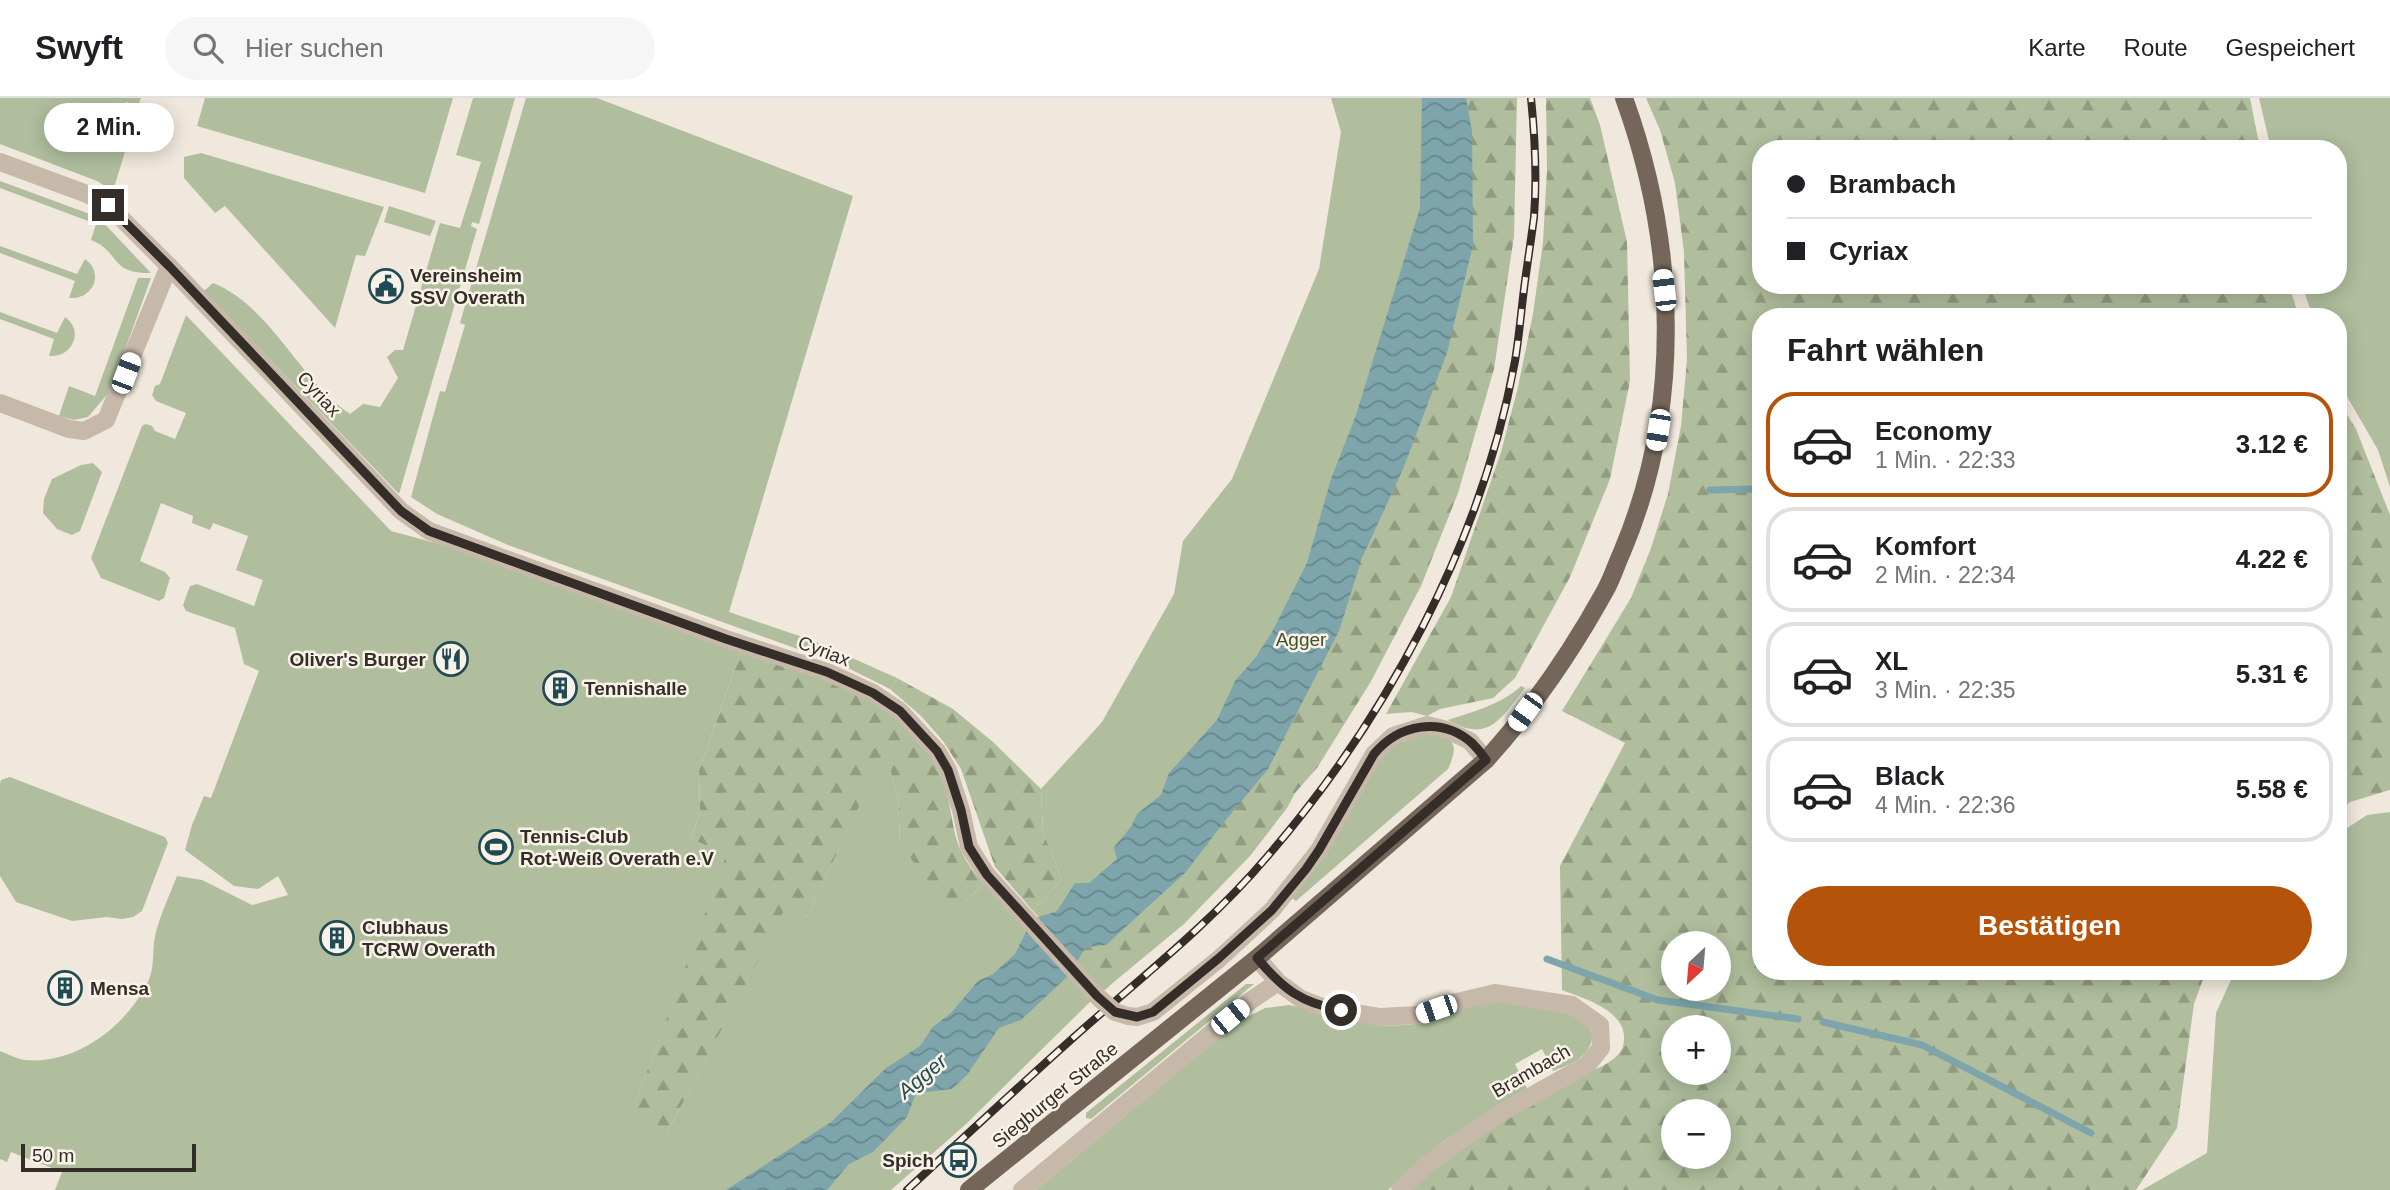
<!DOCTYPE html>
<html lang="de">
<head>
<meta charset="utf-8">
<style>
  :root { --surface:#fff; --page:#f6f6f6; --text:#202124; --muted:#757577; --line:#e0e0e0; --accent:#b45309 }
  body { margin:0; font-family:Helvetica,sans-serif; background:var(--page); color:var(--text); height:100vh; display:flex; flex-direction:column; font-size:26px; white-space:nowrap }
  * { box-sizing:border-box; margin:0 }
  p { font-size:23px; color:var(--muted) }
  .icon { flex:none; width:38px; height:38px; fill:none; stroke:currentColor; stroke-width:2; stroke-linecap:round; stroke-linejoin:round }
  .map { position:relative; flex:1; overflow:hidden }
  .details { position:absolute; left:1752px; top:210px; width:595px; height:672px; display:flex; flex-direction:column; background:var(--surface); border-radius:28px; box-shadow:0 4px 18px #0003 }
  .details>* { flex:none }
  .guide { position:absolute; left:1752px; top:42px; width:595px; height:154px; border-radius:28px; box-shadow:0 4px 18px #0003; display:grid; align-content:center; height:154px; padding:0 35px; background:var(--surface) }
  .needle { width:46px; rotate:206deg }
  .controls { position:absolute; left:1661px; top:833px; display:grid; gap:14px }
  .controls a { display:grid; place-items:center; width:70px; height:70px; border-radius:50%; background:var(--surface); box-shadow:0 4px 18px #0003; font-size:35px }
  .scale { position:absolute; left:21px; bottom:18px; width:175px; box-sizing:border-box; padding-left:7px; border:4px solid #352d28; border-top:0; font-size:19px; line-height:24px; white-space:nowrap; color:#352d28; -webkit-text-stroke:5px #f8f2e8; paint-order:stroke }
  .end { position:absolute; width:32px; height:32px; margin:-16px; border:9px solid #352d28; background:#fff; box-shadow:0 0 0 4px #fff }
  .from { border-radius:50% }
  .bubble { position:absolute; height:49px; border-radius:24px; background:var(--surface); box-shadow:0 4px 18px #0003; font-size:23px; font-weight:700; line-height:49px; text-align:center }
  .car { position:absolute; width:21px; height:42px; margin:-21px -10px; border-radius:9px; box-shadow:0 0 5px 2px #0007; background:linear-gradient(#fff 24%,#345 0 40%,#fff 0 76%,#345 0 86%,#fff 0) }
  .guide b { display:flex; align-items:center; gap:24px; height:66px; font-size:26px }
  .guide b+b { border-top:2px solid var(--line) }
  .guide i { width:18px; height:18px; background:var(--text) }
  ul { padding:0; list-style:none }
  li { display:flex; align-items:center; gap:21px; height:105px; margin:0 14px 10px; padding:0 21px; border:4px solid var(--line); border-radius:28px }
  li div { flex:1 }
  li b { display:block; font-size:26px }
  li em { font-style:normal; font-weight:700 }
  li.selected { border-color:var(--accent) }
  li>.icon { width:63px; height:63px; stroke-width:1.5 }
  h2 { padding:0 35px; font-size:32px; line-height:84px }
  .action { display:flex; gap:14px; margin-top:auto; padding:14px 35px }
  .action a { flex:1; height:80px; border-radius:42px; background:var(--accent); color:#fff; font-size:28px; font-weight:700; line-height:80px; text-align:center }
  header { display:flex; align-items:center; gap:42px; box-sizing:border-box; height:98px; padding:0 35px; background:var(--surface); border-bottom:2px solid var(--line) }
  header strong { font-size:33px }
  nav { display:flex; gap:38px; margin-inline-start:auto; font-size:24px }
  .search { width:490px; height:63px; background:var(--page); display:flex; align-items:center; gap:18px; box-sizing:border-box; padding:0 24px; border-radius:38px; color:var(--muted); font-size:26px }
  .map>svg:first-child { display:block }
  .green { fill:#b0be9d }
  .forest { fill:url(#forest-firs); fill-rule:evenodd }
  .water { fill:url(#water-waves) }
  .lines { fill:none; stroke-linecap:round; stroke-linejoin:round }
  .stream { stroke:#7da5ab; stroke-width:7 }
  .minor { stroke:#c7b9a9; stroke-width:18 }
  .major { stroke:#75665a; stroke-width:18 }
  .rail-casing { stroke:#352d28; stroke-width:8 }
  .rail { stroke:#f8f2e8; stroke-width:5; stroke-dasharray:16; stroke-linecap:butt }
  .minor-bridge { stroke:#c7b9a9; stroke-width:18 }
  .route { stroke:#352d28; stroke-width:9 }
  .labels { text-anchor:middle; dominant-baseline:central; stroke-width:5; stroke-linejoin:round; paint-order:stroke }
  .poi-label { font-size:19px; font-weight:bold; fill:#352d28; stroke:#f8f2e8; text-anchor:start }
  .street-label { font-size:19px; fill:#352d28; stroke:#f8f2e8 }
  .park-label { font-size:19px; fill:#41512e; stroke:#f8f2e8 }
  .water-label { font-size:21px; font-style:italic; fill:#214b53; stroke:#f8f2e8 }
</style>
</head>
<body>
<header>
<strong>Swyft</strong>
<div class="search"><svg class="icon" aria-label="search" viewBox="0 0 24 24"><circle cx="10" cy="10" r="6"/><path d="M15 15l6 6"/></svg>Hier suchen</div>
<nav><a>Karte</a><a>Route</a><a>Gespeichert</a></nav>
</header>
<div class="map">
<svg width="2390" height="1092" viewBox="0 0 2390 1092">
  <defs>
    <pattern id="forest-firs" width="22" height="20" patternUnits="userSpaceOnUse" patternTransform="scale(1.75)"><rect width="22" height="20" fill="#b0be9d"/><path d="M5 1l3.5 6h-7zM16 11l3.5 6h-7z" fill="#909b80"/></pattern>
    <pattern id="water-waves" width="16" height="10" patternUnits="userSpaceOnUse" patternTransform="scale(1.75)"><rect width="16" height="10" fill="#7da5ab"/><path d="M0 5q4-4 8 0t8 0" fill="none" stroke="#67878b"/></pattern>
  </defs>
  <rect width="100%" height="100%" fill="#f0e8dc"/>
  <g class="green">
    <path d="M0,0H141L138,8L126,4L122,17L135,21L113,93L97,83L0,46Z"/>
    <path d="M205,0H453L425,95L197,28Z"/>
    <path d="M473,0H515L479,126L472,124L471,128L477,131L399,396L204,193L213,185C271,208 298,281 350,316L363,306L380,309L398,280L387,259L395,252H403L440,125L460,130L481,64L456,57Z"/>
    <path d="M526,0H597L853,98L729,514L814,543L897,580L890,591L842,567L508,447L437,416L411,399L440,293L445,294L465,227L460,225Z"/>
    <path d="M1331,0H1501V87L1339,614L1287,710L1250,758L1184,826L1091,903L965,1027L891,1092H55L62,1074L11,1054L7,1064L0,1061V953C8,956 17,961 25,962C75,967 125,929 147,886C156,869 151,852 156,834C161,815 170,796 177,778L202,782L252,807L288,797L278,778L258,791L234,788L185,752L192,727L204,698L211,700L259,573L244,566L235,530L186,513L183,507L190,488L197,486L254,508L263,482L236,472L248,438L213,425L210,432L192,425L193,418L161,405L140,463L165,474L170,480L164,500L159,503L101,480L91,460L142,328L146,326L152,328L155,333L175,341L186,315L156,303L152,297L155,288L160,286L186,217L391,433L458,451L741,553L699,673L700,714L691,741L728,756L635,1006L667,1035L785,810L807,819L885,652L898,699L900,744L964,804L984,786L1027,831L1038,818L1033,813L1062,781L1043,734L1041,691L1102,624L1174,496L1183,443L1232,381L1319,171L1341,34Z"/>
    <path d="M2259,0H2390V389L2378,352L2338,283V219H2313L2302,187H2338V51H2271Z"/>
    <path d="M201,55L384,109L365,158L356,157L335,230L225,108L215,115L184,80V59Z"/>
    <path d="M0,83L98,119L151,175C109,176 121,154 91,142L96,126L0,90Z"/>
    <path d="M389,108L436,123L430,138L384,124Z"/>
    <path d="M0,148L77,176L85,161C105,175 93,202 69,200L75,183L0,155Z"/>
    <path d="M138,180H151L110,293L88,319L74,322L59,318L69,288L95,298Z"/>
    <path d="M0,214L57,235L65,219C85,233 72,260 49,258L54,241L0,221Z"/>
    <path d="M93,365L102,374L80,433L72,437L57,431L43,415L44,401L52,381L81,367Z"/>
    <path d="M1521,588L1525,590C1501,620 1489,646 1448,622C1475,613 1500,607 1521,588Z"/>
    <path d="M1430,633C1455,640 1459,647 1448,671L1296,803L1292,800L1378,661L1396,645Z"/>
    <path d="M10,679L165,739L168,745L142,813L133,819L122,821L107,819L72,823L16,804L0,778V686L1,682Z"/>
    <path d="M2390,714V1092H2142L2207,1055L2216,915L2235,873H2338V736L2367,717Z"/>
    <path d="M1246,886H1254L1091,1021L1086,1020V1015Z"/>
    <path d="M1495,904C1514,904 1604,910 1591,945C1585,962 1568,967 1553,973L1542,951L1515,966L1527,990L1444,1043L1388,1092H1036L1238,924L1265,910L1289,907L1381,928L1405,927L1425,925L1466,910Z"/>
  </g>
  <g class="forest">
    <path d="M1466,0H1517L1514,138L1494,271L1458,395L1421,488L1370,585L1317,670L1224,776L1105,892L1078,863L1086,849L1106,847L1186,774L1221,728L1317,575L1339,533L1362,460L1403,371L1447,255L1472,33Z"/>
    <path d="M1546,0H1590L1600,27L1627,144L1630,283L1610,381L1570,479L1515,580L1493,600L1440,611L1427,618L1412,614L1386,616L1451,499L1501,354L1518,289L1533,216L1543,144L1547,71Z"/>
    <path d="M1646,0H2250L2260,51H1760V187H2289L2299,219H1760V873H2206L2194,906L2177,1030L2136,1092H1411C1461,1046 1520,1009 1580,978C1594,972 1619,963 1623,948C1632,914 1585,901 1562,892L1560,768L1625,645L1562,613L1631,500L1651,450L1668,396L1681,328L1687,262L1684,154L1675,85L1660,32ZM1673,845H1718V891H1673ZM1673,929H1718V975H1673ZM1673,1013H1718V1059H1673Z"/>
    <path d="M2338,302L2356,331L2390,417V692L2350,704L2338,715Z"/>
    <path d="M741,553C817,579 912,600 943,684C950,704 951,717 955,736C959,754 972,773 984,786L964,804L936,798L900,744L898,699L885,653L807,819L785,811L667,1035L639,1027L635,1006L727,756L691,741L700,714L699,673Z"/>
    <path d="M897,580L953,611L993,644L1041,691L1043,734L1062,781L1033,813L995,769L961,671L943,643L921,618L890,591Z"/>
  </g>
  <path class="water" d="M1422,0H1466L1472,33L1473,147L1447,255L1403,371L1362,460L1339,533L1268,671L1221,728L1186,774L1106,847L1086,849L1068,878L1021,922L999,930L967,977L952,991L916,995L907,1019L873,1054L849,1066L827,1092H726L831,1024L886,970L920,948L933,929L951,915L978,883L993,876L1015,856L1027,832L1039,819L1057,813L1075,785H1089L1117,761L1114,749L1131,729L1137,716L1161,697L1169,675L1217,622L1235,583L1256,559L1272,534L1307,465L1331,381L1356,317L1420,110Z"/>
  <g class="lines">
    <g class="stream">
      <path d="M1710,392L1760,391"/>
      <path d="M2338,626L2342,629"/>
      <path d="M1547,861L1658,902L1798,921"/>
      <path d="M1823,924L1922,947L2091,1035"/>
    </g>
    <g class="minor">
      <path d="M0,64L87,96L108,107L169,168L401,413L429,433L726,541L827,574L873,595L900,613L937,653L948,672L961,712L969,749L987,777"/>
      <path d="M0,305L69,331L84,333L106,322L169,168"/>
      <path d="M1257,860L1278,884L1301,901L1322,909L1380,919L1418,917L1453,905L1495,895L1572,907L1600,927L1601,950L1588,966L1494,1019L1430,1064L1400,1092"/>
      <path d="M1128,918L1137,919L1153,914L1219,861L1272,812L1319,752L1374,656L1393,638L1427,627L1447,632L1470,643L1486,662"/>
      <path d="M1022,1092L1250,903L1278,884"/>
    </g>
    <path class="major" d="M969,1092L1257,860L1486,662C1532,611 1572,553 1605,493C1612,481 1616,467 1622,454C1683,310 1677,146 1624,0"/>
    <g class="rail-casing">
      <path id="rail" d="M907,1092C962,1041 1017,990 1073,940C1138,882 1209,827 1266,760C1386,622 1482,444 1515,263C1519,239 1521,215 1524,191C1527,167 1531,143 1534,119C1537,80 1535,39 1531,0"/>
    </g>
    <use href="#rail" class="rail"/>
    <path class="minor-bridge" d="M987,777L1097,898L1115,914L1128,918"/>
  </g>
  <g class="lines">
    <path class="route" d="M108,107L169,168L401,413L429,433L726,541L827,574L873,595L900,613L937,653L948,672L961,712L969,749L987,777L1097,898L1115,914L1137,919L1153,914L1219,860L1272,812L1306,771L1319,752L1374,656C1399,626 1441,618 1472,645C1477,650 1482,656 1486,662L1257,860C1283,891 1301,905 1341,912"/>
  </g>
  <defs>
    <g id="civic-ring" transform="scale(1.75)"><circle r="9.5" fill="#f8f2e8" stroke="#214b53" stroke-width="1.5"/><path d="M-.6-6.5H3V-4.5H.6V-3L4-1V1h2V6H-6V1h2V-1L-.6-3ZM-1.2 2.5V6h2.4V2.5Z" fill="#214b53"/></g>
    <g id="restaurant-ring" transform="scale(1.75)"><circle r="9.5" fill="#f8f2e8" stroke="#214b53" stroke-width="1.5"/><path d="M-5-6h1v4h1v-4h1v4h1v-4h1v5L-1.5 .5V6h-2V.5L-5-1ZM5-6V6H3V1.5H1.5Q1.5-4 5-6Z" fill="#214b53"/></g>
    <g id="building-ring" transform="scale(1.75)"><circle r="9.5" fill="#f8f2e8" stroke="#214b53" stroke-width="1.5"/><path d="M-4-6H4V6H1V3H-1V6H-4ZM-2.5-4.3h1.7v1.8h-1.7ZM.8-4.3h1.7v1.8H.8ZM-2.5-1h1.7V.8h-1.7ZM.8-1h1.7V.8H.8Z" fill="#214b53"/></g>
    <g id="stadium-ring" transform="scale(1.75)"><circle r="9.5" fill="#f8f2e8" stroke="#214b53" stroke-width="1.5"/><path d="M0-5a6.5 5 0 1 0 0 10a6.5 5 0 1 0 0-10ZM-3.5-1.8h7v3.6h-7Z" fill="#214b53"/></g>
    <g id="bus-ring" transform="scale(1.75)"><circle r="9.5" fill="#f8f2e8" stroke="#214b53" stroke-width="1.5"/><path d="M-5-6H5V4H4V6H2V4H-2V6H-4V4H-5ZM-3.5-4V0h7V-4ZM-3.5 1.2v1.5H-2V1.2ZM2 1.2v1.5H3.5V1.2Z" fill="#214b53"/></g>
  </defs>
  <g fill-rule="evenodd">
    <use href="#civic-ring" x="386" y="188"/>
    <use href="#restaurant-ring" x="451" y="561"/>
    <use href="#building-ring" x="560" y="590"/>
    <use href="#stadium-ring" x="496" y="749"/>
    <use href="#building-ring" x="337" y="840"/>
    <use href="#building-ring" x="65" y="890"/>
    <use href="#bus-ring" x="959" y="1062"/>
  </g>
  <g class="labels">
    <g class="poi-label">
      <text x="410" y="177">Vereinsheim<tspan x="410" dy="22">SSV Overath</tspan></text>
      <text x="426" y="561" text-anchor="end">Oliver's Burger</text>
      <text x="584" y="590">Tennishalle</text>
      <text x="520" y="738">Tennis-Club<tspan x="520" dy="22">Rot-Weiß Overath e.V</tspan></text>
      <text x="362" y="829">Clubhaus<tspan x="362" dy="22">TCRW Overath</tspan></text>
      <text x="90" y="890">Mensa</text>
      <text x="934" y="1062" text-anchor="end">Spich</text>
    </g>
    <g class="street-label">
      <text transform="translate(319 296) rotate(47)">Cyriax</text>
      <text transform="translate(824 553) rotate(21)">Cyriax</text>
      <text transform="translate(1531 973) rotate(-30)">Brambach</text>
      <text transform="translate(1055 997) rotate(-39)">Siegburger Straße</text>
    </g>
    <g class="park-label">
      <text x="1301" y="541">Agger</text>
    </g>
    <g class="water-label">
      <text transform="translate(922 978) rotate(-40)">Agger</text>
    </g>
  </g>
</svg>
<div class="controls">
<a><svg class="needle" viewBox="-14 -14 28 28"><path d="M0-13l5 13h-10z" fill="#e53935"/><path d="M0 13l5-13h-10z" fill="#757577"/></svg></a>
<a>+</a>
<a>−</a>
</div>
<div class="scale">50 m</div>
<i class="end from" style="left:1341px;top:912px"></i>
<i class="end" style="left:108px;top:107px"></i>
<div class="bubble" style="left:44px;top:5px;width:130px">2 Min.</div>
<i class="car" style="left:1664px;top:192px;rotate:353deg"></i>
<i class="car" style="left:126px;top:275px;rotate:21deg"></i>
<i class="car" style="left:1658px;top:332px;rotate:189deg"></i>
<i class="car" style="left:1525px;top:614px;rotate:216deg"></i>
<i class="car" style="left:1436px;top:911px;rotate:251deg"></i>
<i class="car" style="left:1230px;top:919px;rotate:51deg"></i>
<div class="guide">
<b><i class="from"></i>Brambach</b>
<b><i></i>Cyriax</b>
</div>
<section class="details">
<h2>Fahrt wählen</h2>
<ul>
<li class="selected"><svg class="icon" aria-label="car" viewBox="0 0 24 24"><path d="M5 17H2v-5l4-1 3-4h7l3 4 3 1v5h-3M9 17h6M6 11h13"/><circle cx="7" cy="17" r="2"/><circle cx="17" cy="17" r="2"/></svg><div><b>Economy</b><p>1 Min. · 22:33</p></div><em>3.12 €</em></li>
<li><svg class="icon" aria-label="car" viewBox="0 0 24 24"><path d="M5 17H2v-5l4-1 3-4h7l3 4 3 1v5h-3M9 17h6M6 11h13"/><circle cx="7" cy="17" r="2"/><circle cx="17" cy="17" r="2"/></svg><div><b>Komfort</b><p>2 Min. · 22:34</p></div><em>4.22 €</em></li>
<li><svg class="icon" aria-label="car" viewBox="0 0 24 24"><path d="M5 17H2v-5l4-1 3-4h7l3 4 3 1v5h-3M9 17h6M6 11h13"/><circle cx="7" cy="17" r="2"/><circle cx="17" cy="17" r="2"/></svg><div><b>XL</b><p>3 Min. · 22:35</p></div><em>5.31 €</em></li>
<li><svg class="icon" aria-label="car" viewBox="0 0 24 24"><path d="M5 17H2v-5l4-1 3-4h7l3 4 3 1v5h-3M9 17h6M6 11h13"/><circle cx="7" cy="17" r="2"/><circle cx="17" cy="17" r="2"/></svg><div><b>Black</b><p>4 Min. · 22:36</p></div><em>5.58 €</em></li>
</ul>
<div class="action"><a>Bestätigen</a></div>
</section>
</div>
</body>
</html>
